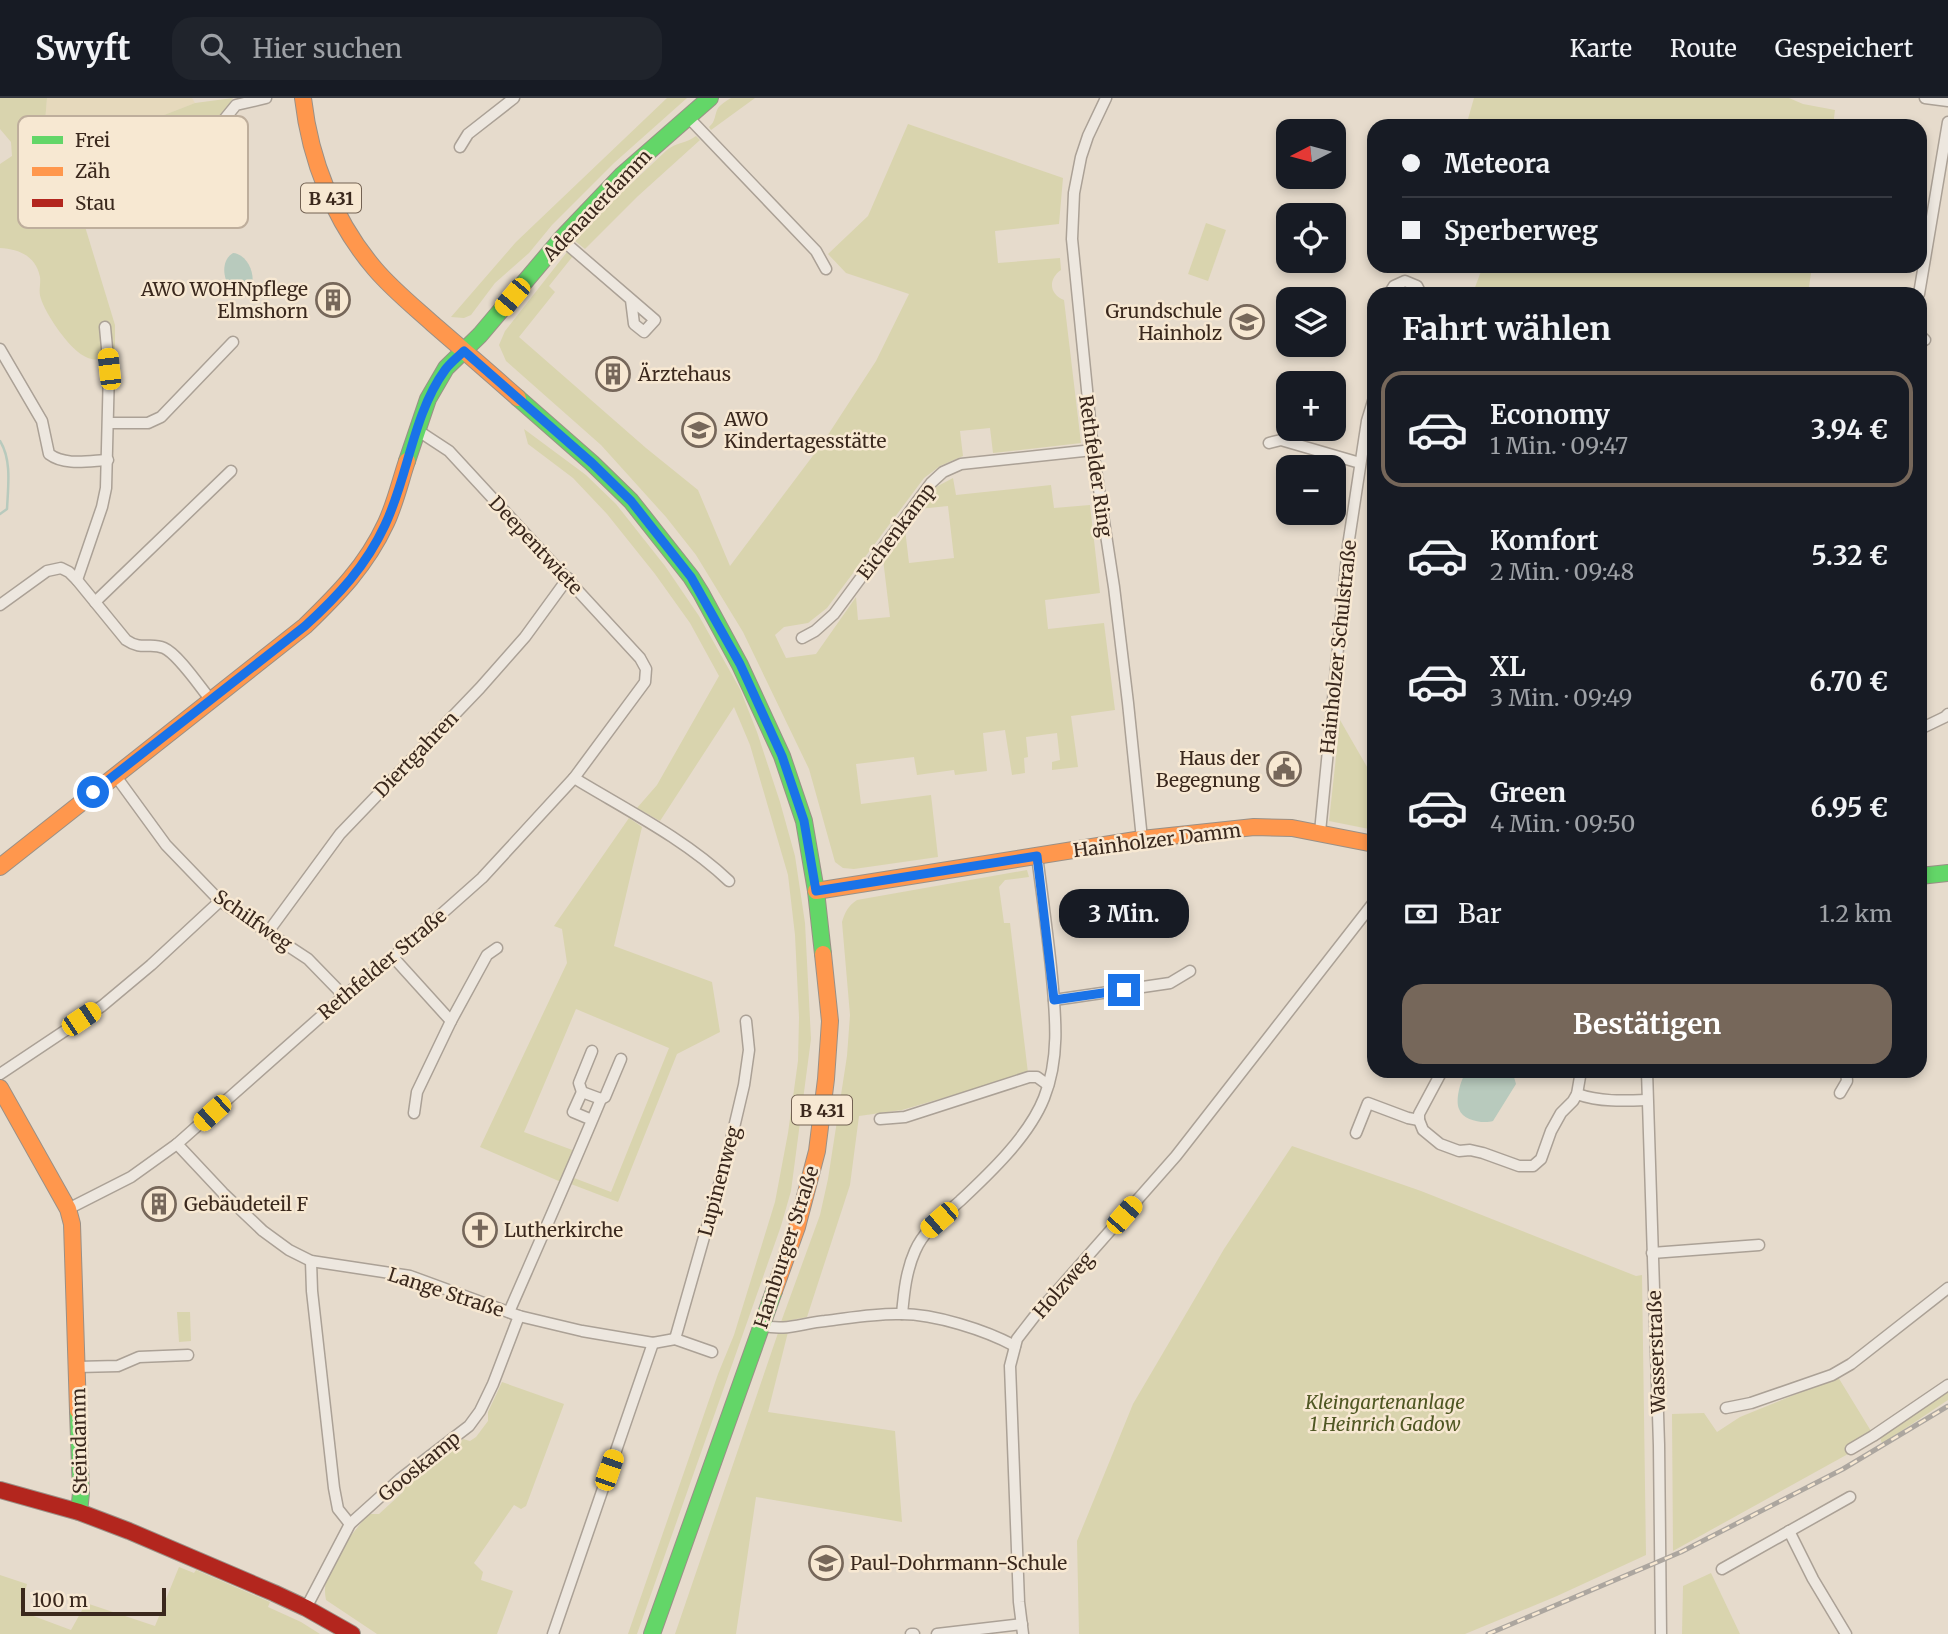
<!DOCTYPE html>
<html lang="de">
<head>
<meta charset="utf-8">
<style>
  :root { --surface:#171b24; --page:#20242c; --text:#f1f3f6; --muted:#9ea1a6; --line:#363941; --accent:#76675a }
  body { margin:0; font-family:Merriweather,serif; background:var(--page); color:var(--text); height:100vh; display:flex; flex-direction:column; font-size:26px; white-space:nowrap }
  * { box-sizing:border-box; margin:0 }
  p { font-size:23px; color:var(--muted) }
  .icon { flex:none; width:38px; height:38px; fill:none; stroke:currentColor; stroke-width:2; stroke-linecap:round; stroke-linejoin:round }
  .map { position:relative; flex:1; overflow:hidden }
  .side { position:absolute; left:1367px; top:189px; width:560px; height:791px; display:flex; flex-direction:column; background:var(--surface); border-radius:21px; box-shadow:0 4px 10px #0003 }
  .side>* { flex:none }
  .banner { position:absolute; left:1367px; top:21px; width:560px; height:154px; border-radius:21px; box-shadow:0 4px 10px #0003; display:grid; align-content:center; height:154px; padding:0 35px; background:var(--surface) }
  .needle { width:46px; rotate:264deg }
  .tools { position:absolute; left:1276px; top:21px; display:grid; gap:14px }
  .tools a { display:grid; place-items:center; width:70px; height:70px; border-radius:14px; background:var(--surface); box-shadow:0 4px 10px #0003; font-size:35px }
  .scale { position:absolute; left:21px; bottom:18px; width:145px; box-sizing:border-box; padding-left:7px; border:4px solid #3a281d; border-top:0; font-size:19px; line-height:24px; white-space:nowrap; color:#3a281d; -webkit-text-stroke:5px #f7e8d2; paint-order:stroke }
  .end { position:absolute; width:32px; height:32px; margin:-16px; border:9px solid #1a73e8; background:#fff; box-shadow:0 0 0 4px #fff }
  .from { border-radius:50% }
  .bubble { position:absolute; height:49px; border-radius:21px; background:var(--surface); box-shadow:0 4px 10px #0003; font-size:23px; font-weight:700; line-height:49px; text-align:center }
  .car { position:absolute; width:21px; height:42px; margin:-21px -10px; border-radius:9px; box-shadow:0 0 5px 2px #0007; background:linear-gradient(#f5c518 24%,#345 0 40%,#f5c518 0 76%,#345 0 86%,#f5c518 0) }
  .banner b { display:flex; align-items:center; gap:24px; height:66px; font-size:26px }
  .banner b+b { border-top:2px solid var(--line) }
  .banner i { width:18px; height:18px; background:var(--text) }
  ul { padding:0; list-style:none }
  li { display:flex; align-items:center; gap:21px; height:116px; margin:0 14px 10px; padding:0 21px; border:4px solid transparent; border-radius:21px }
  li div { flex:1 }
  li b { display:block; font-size:26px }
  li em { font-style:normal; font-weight:700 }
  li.active { border-color:var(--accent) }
  li>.icon { width:63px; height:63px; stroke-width:1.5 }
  h2 { padding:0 35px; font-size:32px; line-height:84px }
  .pay { display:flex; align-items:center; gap:18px; height:77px; padding:0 35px; font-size:26px }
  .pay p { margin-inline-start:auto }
  .button { display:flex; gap:14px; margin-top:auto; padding:14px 35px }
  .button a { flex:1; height:80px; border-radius:21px; background:var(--accent); color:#fff; font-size:28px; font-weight:700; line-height:80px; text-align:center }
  header { display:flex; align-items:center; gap:42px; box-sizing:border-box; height:98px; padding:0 35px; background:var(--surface); border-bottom:2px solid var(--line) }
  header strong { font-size:33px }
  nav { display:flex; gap:38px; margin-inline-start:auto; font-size:24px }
  .search { width:490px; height:63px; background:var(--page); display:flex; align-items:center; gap:18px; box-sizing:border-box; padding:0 24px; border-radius:21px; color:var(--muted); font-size:26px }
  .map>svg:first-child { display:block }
  .farmland { fill:#e6d9bc }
  .green { fill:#d9d4ae }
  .water { fill:#b8cabd }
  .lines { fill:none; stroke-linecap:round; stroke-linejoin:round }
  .stream { stroke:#b8cabd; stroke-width:2.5 }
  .street-casing { stroke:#aba196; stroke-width:13 }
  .fast-casing { stroke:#9a9086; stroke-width:18 }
  .slow-casing { stroke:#9a9086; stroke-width:18 }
  .jam-casing { stroke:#9a9086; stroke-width:18 }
  .street { stroke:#ede7df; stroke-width:10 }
  .fast { stroke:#63d668; stroke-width:16 }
  .slow { stroke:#ff974d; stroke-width:16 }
  .jam { stroke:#b3261e; stroke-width:16 }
  .rail-casing { stroke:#aca69f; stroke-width:5 }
  .rail { stroke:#f7e8d2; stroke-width:2.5; stroke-dasharray:8; stroke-linecap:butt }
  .route { stroke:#1a73e8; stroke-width:9 }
  .labels { text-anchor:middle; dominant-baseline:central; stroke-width:5; stroke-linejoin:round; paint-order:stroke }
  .shield { fill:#f7e8d2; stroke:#736253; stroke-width:2 }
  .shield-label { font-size:18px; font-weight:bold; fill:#3a281d }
  .street-label { font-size:19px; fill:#3a281d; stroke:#f7e8d2 }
  .poi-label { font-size:19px; fill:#3a281d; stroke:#f7e8d2; text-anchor:start }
  .park-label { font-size:19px; font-style:italic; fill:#4f5723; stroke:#f7e8d2 }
  .key { fill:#f7e8d2; stroke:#beae9c; stroke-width:2 }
  .key-label { font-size:19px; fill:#3a281d }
</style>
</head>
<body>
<header>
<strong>Swyft</strong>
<div class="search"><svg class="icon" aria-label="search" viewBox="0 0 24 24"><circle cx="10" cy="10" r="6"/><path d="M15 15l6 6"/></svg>Hier suchen</div>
<nav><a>Karte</a><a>Route</a><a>Gespeichert</a></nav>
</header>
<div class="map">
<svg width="1948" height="1536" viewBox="0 0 1948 1536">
  <rect width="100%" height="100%" fill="#e6dbcc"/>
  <path class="farmland" d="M47,0H192L195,5L58,59L45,24Z"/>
  <g class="green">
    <path d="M0,0H47L45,24L59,58L195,5L233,0L218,22L202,40L170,61C141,43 98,66 69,76L115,227V259C107,261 96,263 88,260C70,253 47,218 41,201C38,193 41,187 40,179C36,158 19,151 0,150V66L12,58L11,44L0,31Z"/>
    <path d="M667,0H687L614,65L552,127L529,155L495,185L471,217L464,220L451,219L516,144Z"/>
    <path d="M731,0H755L711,32L709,29C716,23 714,18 718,10C721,6 726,3 731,0Z"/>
    <path d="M1474,0H1789L1803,6L1835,12L1833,28H1466Z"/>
    <path d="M908,26L1063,80L1059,126L995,133L998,165L1060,160L1061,172C1048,181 1049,196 1064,202L1081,345L993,355L990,330L960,333L963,358L940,368L924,380L827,510L808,525L784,529L775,537L786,560L816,556L856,499L858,522L890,519L883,461L905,431L909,465L954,460L948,408L919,411L936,389L953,380L956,397L1051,387L1054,410L1090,407L1100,495L1045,502L1048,531L1104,525L1115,612L1071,618L1078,669L1052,672V664L1060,662L1057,635L1026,639L1028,659L1024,660L1025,675L1012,677L1005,632L983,635L987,673L955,677L954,672L917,677L914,659L856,666L861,706L931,697L938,759L854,771L843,770L835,764L809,671L743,534L696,457L666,419L601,347L506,263L499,247L505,233L567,154L573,158L549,188L555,194L519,239L646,350L698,392L730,468L824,343L876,263L909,196L846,175L828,156L868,118Z"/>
    <path d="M696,38L700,42L638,98L585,151L575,143L617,99L667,52C675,45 687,45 696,38Z"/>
    <path d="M1206,125L1226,132L1208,183L1188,176Z"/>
    <path d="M1483,168H1812L1808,196H1497L1474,192Z"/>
    <path d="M524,331L586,377L616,406L665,468L699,518L740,591L757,634L780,704L795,758L805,825L811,941L791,1093L781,1128L637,1536H628L718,1276L734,1237L775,1104L788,1035L798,963L799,919L795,837L788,777L750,647L734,609L660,723L637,710L657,687L719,578L690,525L655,476L607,416L573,380L528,346Z"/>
    <path d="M1340,622L1374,681V732L1329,723Z"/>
    <path d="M629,720L642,729L614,848L712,884L720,934L677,956L618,1104L571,1086L574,1080L611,1094L669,950L576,911L524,1034L575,1053L561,1084L480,1049L567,865L562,831L554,828Z"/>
    <path d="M1027,772L1029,779L1005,782L999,789L1004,825H1010L1028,975L902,1012L859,1018L850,1087L807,1219L781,1224L820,1117L828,1081L847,958L850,917L842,824C845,814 848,808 857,802Z"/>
    <path d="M1292,1048L1421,1093L1636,1178L1642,1177L1646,1457L1557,1498L1465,1536H1079L1077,1443L1133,1306L1224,1151Z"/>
    <path d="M177,1214H190L191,1243L179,1244Z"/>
    <path d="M788,1234L768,1314L895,1333L902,1424L756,1399L736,1536H675L778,1235Z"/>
    <path d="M1838,1279L1871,1333L1845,1348L1848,1356L1673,1453L1672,1316L1704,1315L1717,1334L1740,1319Z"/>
    <path d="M502,1284L564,1306L526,1408L521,1411L514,1407L474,1465L483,1474L481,1482L513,1493L497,1536H377L326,1502C319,1470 351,1439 368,1416H379L403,1394L404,1384L463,1341L470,1343L476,1339L488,1323V1314Z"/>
    <path d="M1948,1293V1302L1882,1346L1880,1339Z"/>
    <path d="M179,1469L194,1475L196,1472L270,1504L268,1509L301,1524L320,1536H0V1477L27,1486L20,1513L71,1532L86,1505L155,1528Z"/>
    <path d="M1711,1475L1740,1536H1682L1683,1488Z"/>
  </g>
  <g class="water">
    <path d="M233,155C254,157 259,194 244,196C226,198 216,165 233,155Z"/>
    <path d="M1467,973H1501L1514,979L1516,986L1493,1023C1484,1026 1463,1023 1459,1011C1455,1001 1461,980 1467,973Z"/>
  </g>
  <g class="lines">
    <path class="stream" d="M0,343C12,362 8,389 7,411L0,416"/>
    <g class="street-casing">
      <g id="street">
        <path d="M1106,0L1088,38L1081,59L1074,95L1072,141L1093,352L1114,489L1128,605L1142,741"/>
        <path d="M1925,0L1948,3"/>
        <path d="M688,19L816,153L826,171"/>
        <path d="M460,49L468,36L514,0"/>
        <path d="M175,71L181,60L205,45L236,7L266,0"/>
        <path d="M561,141L655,222L644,234L634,226L631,202"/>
        <path d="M1389,196L1394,188L1405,183L1417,188L1421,196"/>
        <path d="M1919,196L1948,24"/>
        <path d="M1920,237L1925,242"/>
        <path d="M0,251L42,323L49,356C65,368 88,363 108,362"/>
        <path d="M109,325H148L161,319L233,244"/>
        <path d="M1269,345L1281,342L1360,365"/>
        <path d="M77,482L102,409L106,390L109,271L105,229"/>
        <path d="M95,504L231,373"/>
        <path d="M0,507L47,473L61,470L69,474L77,482L126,542C142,553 150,544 164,550C178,556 200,589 210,601"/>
        <path d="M802,540L815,533L834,516L931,385L943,374L961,366L1093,352"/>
        <path d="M1920,631L1945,619L1948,616"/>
        <path d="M115,677L166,747L220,803L308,861L344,898"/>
        <path d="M574,680C625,711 685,741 729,783"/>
        <path d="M1320,734L1348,448L1367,323L1374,300"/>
        <path d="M268,834L340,736L480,590L525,539L568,480"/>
        <path d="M393,859L451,923"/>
        <path d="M1054,902L1170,885L1190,873"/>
        <path d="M1442,973L1419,1016V1022L1423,1032L1440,1046L1459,1053L1470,1052L1483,1055L1519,1068H1533L1541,1061L1551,1033L1561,1015L1573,1003L1577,996L1581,973"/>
        <path d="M1647,973L1659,1347L1661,1536"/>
        <path d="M0,976L102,908L151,867L220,803"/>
        <path d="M582,994L579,985L592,953"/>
        <path d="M1840,995L1847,983L1846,973"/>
        <path d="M1577,996C1600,1004 1623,1003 1647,1002"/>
        <path d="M601,1001L605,999L621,961"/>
        <path d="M414,1015L417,994L451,923L487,857L497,850"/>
        <path d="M880,1021L905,1019L1029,979H1037L1048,987"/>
        <path d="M1356,1035L1368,1005L1408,1020L1419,1022"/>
        <path d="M177,1046L223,1095L263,1133L289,1152L311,1163L410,1178L519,1218L582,1233L653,1245L675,1241L712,1254"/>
        <path d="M68,1111L131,1079L177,1046L344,898L393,859L482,780L574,680L645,584L646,571L640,560L449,353L417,332"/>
        <path d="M1652,1155L1759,1147"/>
        <path d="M311,1163L312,1193L334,1390L338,1411L350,1426"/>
        <path d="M509,1214C540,1143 571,1073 601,1001L582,994L573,1014L592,1022"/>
        <path d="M902,1216C904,1195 906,1173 915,1153C924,1132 943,1118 960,1103C990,1075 1029,1038 1044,1000C1061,958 1055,913 1051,869C1047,832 1042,795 1037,758"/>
        <path d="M761,1227C784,1234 802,1225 825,1223C850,1220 876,1215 901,1216C935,1216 985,1232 1015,1248"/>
        <path d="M675,1241L728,1055L744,987L749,952L746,923"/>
        <path d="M77,1269L118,1268L139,1259L188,1257"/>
        <path d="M1726,1310L1751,1305L1832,1277L1851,1266L1948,1190"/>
        <path d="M1851,1351L1873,1338L1948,1287"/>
        <path d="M1789,1433L1813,1481L1846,1536"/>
        <path d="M1722,1471L1850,1399"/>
        <path d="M306,1510L350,1426L400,1381L469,1328L480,1313L493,1286L519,1218"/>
        <path d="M553,1536L653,1245"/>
        <path d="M911,1536H914"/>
        <path d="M937,1536L1022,1526"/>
        <path d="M1023,1536L1019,1504L1010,1268L1017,1241L1034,1219L1176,1058L1374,804"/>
      </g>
    </g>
    <g class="fast-casing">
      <g id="fast">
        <path d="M518,300L592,365L631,403L691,479L701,495L740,567L782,658L804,723L816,793L823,856"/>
        <path d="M407,363L428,301L446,270L480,237L561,141L622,77L710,0"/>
        <path d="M1920,778L1948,775"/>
        <path d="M78,1313L81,1395L79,1414"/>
        <path d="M652,1536L774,1193"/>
      </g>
    </g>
    <g class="slow-casing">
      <g id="slow">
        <path d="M303,0C310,62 334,123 375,171C392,191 413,208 433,226C462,251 490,275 518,300"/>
        <path d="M0,769L305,528C338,496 366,468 386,425C395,406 400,384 407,363"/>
        <path d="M816,793L1142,741L1254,729L1292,730L1374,746"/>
        <path d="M0,990L68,1111L72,1126L78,1313"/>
        <path d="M774,1193L797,1129L817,1053L826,981L830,923L823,856"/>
      </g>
    </g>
    <g class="jam-casing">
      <path id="jam" d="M0,1392L79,1414L129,1433L274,1495L306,1510L352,1536"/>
    </g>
    <use href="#street" class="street"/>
    <use href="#fast" class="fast"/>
    <use href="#slow" class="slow"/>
    <use href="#jam" class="jam"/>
    <g class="rail-casing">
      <path id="rail" d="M1488,1536L1681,1454L1843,1371L1948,1308"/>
    </g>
    <use href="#rail" class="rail"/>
  </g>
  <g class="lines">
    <path class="route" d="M93,694L305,528C338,498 366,468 385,427C408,379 413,316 445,272C450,265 458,259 464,253L592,365L631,403L691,479L740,566L782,658L804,723L816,793L1037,758L1054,902L1124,892"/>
  </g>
  <defs>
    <g id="building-ring" transform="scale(1.75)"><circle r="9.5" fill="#f7e8d2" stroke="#76675a" stroke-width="1.5"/><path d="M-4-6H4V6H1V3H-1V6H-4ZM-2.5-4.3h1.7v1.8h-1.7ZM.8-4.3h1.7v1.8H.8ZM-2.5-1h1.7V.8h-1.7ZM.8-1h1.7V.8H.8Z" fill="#76675a"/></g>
    <g id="school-ring" transform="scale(1.75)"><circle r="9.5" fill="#f7e8d2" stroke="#76675a" stroke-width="1.5"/><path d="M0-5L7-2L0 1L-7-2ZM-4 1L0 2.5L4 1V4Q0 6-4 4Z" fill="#76675a"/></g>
    <g id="civic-ring" transform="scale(1.75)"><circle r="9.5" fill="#f7e8d2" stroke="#76675a" stroke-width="1.5"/><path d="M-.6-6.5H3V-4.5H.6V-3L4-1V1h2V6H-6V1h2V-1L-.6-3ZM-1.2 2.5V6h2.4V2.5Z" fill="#76675a"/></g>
    <g id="church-ring" transform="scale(1.75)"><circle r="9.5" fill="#f7e8d2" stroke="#76675a" stroke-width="1.5"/><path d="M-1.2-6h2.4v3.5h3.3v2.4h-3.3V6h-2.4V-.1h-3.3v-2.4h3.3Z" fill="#76675a"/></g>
  </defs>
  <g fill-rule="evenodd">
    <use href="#building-ring" x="333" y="202"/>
    <use href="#school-ring" x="1247" y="224"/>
    <use href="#building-ring" x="613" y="276"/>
    <use href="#school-ring" x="699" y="332"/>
    <use href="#civic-ring" x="1284" y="671"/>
    <use href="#building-ring" x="159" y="1106"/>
    <use href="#church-ring" x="480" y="1132"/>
    <use href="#school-ring" x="826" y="1465"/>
  </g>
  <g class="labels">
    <g class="shield">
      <rect x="301" y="85.5" width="60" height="29" rx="5"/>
      <rect x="792" y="997.5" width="60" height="29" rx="5"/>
    </g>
    <g class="shield-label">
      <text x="331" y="100">B 431</text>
      <text x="822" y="1012">B 431</text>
    </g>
    <g class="street-label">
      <text transform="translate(597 107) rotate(-46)">Adenauerdamm</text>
      <text transform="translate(1096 368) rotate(82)">Rethfelder Ring</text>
      <text transform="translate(896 433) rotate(-53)">Eichenkamp</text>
      <text transform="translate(536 447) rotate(47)">Deepentwiete</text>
      <text transform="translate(1338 549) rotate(-84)">Hainholzer Schulstraße</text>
      <text transform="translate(416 656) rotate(-46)">Diertgahren</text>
      <text transform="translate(1157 742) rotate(-7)">Hainholzer Damm</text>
      <text transform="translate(253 822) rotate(35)">Schilfweg</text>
      <text transform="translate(382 866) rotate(-40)">Rethfelder Straße</text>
      <text transform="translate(719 1083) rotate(-75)">Lupinenweg</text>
      <text transform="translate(786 1149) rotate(-72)">Hamburger Straße</text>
      <text transform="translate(1063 1187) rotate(-49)">Holzweg</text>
      <text transform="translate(446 1194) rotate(18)">Lange Straße</text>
      <text transform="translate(1656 1254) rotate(-92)">Wasserstraße</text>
      <text transform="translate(79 1343) rotate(-91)">Steindamm</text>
      <text transform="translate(419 1368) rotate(-39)">Gooskamp</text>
    </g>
    <g class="poi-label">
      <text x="308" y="191" text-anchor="end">AWO WOHNpflege<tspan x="308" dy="22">Elmshorn</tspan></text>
      <text x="1222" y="213" text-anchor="end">Grundschule<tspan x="1222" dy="22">Hainholz</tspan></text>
      <text x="638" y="276">Ärztehaus</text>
      <text x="724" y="321">AWO<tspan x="724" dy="22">Kindertagesstätte</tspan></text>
      <text x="1260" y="660" text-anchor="end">Haus der<tspan x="1260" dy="22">Begegnung</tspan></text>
      <text x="184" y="1106">Gebäudeteil F</text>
      <text x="504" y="1132">Lutherkirche</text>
      <text x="850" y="1465">Paul-Dohrmann-Schule</text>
    </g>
    <g class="park-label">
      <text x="1385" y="1304">Kleingartenanlage<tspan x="1385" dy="22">1 Heinrich Gadow</tspan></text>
    </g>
  </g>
  <rect x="18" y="18" width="230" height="112" rx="10" class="key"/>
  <rect x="32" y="38" width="31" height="8" fill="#63d668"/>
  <rect x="32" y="69" width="31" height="9" fill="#ff974d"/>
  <rect x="32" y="101" width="31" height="8" fill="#b3261e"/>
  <g class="key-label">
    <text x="75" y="49">Frei</text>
    <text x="75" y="80">Zäh</text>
    <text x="75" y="112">Stau</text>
  </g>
</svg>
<div class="tools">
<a><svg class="needle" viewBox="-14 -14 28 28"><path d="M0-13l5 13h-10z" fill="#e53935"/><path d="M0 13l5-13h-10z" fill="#9ea1a6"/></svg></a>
<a><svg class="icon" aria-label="locate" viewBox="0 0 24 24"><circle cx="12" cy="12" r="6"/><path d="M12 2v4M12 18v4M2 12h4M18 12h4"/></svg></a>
<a><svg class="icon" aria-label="layers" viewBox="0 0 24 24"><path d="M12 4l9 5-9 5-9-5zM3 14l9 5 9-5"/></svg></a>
<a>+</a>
<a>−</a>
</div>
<div class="scale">100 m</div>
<i class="end from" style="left:93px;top:694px"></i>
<i class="end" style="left:1124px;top:892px"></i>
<div class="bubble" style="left:1059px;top:791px;width:130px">3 Min.</div>
<i class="car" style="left:512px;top:199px;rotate:220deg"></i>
<i class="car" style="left:109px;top:271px;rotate:354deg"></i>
<i class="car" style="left:81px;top:921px;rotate:56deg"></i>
<i class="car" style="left:212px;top:1015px;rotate:228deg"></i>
<i class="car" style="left:1124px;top:1117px;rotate:41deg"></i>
<i class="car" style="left:939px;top:1122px;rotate:229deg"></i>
<i class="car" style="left:609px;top:1372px;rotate:19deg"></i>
<div class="banner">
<b><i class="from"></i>Meteora</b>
<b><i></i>Sperberweg</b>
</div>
<section class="side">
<h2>Fahrt wählen</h2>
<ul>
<li class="active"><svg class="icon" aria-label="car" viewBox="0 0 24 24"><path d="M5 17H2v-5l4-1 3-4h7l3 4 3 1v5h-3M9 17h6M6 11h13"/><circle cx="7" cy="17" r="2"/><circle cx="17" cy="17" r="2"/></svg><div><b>Economy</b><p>1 Min. · 09:47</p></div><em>3.94 €</em></li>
<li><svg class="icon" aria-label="car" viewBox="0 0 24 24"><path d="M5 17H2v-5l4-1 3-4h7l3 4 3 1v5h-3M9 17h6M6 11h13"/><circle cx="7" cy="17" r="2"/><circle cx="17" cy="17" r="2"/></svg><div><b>Komfort</b><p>2 Min. · 09:48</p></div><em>5.32 €</em></li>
<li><svg class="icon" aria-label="car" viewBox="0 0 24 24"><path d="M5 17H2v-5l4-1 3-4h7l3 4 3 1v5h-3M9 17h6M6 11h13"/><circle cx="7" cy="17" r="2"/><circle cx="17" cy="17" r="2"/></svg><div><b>XL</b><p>3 Min. · 09:49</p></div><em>6.70 €</em></li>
<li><svg class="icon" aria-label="car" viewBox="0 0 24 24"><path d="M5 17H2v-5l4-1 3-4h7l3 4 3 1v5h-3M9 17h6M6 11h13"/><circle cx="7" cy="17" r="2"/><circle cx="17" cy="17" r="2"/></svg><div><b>Green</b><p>4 Min. · 09:50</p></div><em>6.95 €</em></li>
</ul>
<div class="pay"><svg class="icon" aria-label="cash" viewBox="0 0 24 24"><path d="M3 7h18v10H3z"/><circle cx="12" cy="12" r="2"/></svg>Bar<p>1.2 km</p></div>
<div class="button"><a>Bestätigen</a></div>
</section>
</div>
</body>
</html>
